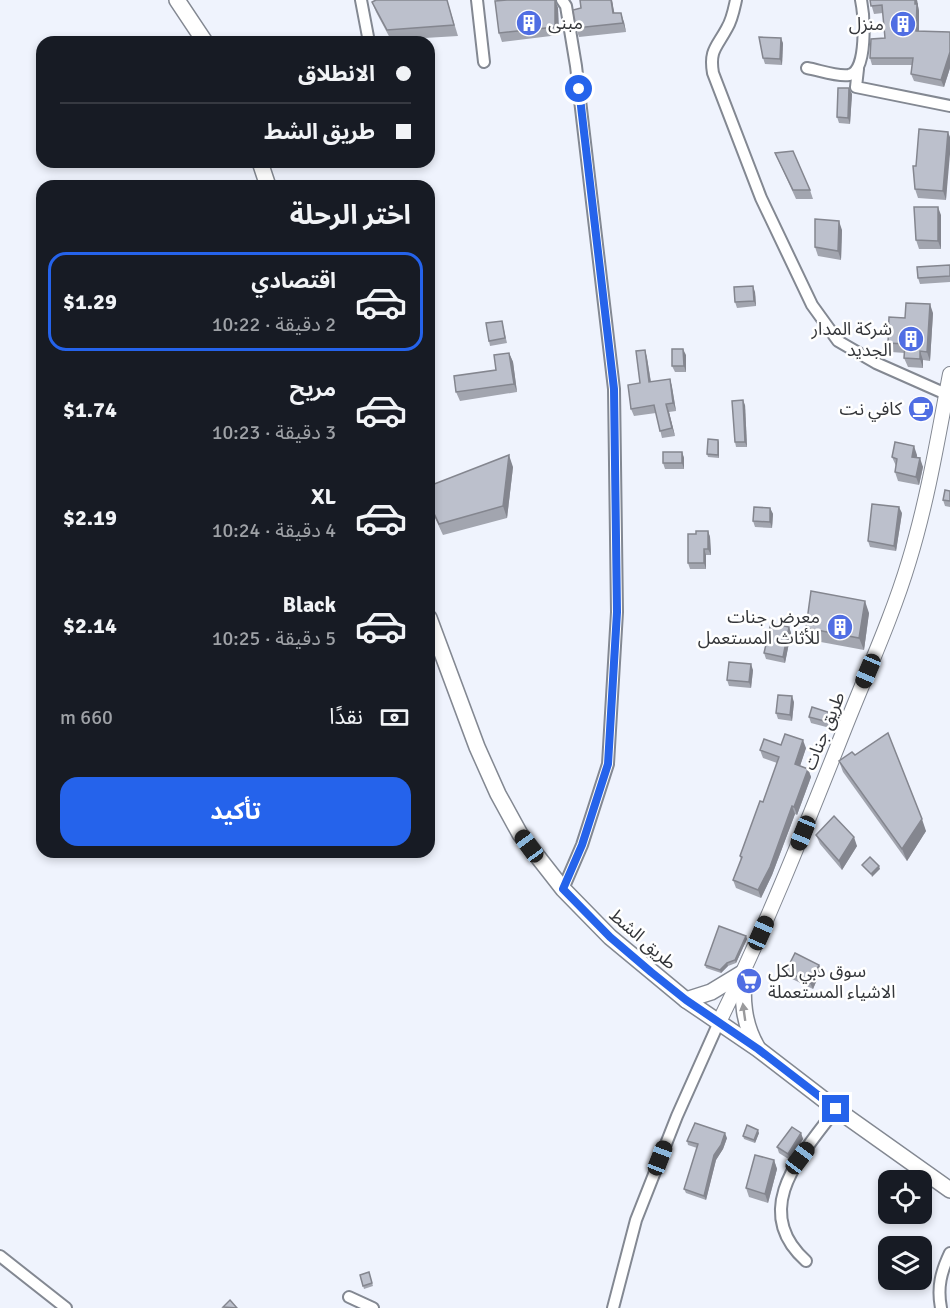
<!DOCTYPE html>
<html lang="ar">
<head>
<meta charset="utf-8">
<style>
  :root { --surface:#171b24; --page:#20242c; --text:#f1f3f6; --muted:#9ea1a6; --line:#363941; --accent:#2563eb }
  body { margin:0; font-family:Signika,"Noto Sans Arabic",sans-serif; background:var(--page); color:var(--text); direction:rtl; height:100vh; display:flex; flex-direction:column; font-size:22px; white-space:nowrap }
  * { box-sizing:border-box; margin:0 }
  p { font-size:20px; color:var(--muted) }
  .icon { flex:none; width:33px; height:33px; fill:none; stroke:currentColor; stroke-width:2; stroke-linecap:round; stroke-linejoin:round }
  .map { position:relative; flex:1; overflow:hidden; direction:ltr }
  .sheet { position:absolute; left:36px; top:180px; width:399px; height:678px; display:flex; flex-direction:column; background:var(--surface); border-radius:18px; box-shadow:0 3px 9px #0003; direction:rtl }
  .sheet>* { flex:none }
  .banner { position:absolute; left:36px; top:36px; width:399px; height:132px; border-radius:18px; box-shadow:0 3px 9px #0003; direction:rtl; display:grid; align-content:center; height:132px; padding:0 24px; background:var(--surface) }
  .tools { position:absolute; left:878px; top:1170px; display:grid; gap:12px }
  .tools a { display:grid; place-items:center; width:54px; height:54px; border-radius:12px; background:var(--surface); box-shadow:0 3px 9px #0003; font-size:30px }
  .end { position:absolute; width:27px; height:27px; margin:-14px; border:8px solid #2563eb; background:#fff; box-shadow:0 0 0 3px #fff }
  .from { border-radius:50% }
  .car { position:absolute; width:18px; height:36px; margin:-18px -9px; border-radius:8px; box-shadow:0 0 4px 2px #0007; background:linear-gradient(#222 24%,#8ab4d8 0 40%,#222 0 76%,#8ab4d8 0 86%,#222 0) }
  .banner b { display:flex; align-items:center; gap:21px; height:57px; font-size:22px }
  .banner b+b { border-top:2px solid var(--line) }
  .banner i { width:15px; height:15px; background:var(--text) }
  ul { padding:0; list-style:none }
  li { display:flex; align-items:center; gap:18px; height:99px; margin:0 12px 9px; padding:0 12px; border:3px solid transparent; border-radius:18px }
  li div { flex:1 }
  li b { display:block; font-size:22px }
  li em { font-style:normal; font-weight:700 }
  li.active { border-color:var(--accent) }
  li>.icon { width:54px; height:54px; stroke-width:1.5 }
  h2 { padding:0 24px; font-size:27px; line-height:72px }
  .pay { display:flex; align-items:center; gap:15px; height:66px; padding:0 24px; font-size:22px }
  .pay p { margin-inline-start:auto }
  .button { display:flex; gap:12px; margin-top:auto; padding:12px 24px }
  .button a { flex:1; height:69px; border-radius:18px; background:var(--accent); color:#fff; font-size:24px; font-weight:700; line-height:69px; text-align:center }
  .map>svg:first-child { display:block }
  .lines { fill:none; stroke-linecap:round; stroke-linejoin:round }
  .minor-casing { stroke:#838892; stroke-width:14 }
  .tertiary-casing { stroke:#838892; stroke-width:16 }
  .secondary-casing { stroke:#838892; stroke-width:18 }
  .minor { stroke:#fff; stroke-width:10 }
  .tertiary { stroke:#fff; stroke-width:14 }
  .secondary { stroke:#fff; stroke-width:15 }
  .wall { fill:#a2a5af }
  .shaded-wall { fill:#84868f }
  .building { fill:#bcc0cc; stroke:#84868f; stroke-width:1.5 }
  .oneway { fill:#9a9a9c }
  .route { stroke:#2563eb; stroke-width:8 }
  .labels { text-anchor:middle; dominant-baseline:central; stroke-width:5; stroke-linejoin:round; paint-order:stroke }
  .poi-label { font-size:18px; fill:#34363a; stroke:#fff; text-anchor:end }
  .street-label { font-size:18px; fill:#34363a; stroke:#fff }
</style>
</head>
<body>
<div class="map">
<svg width="950" height="1308" viewBox="0 0 950 1308">
  <rect width="100%" height="100%" fill="#eff3fd"/>
  <g class="lines">
    <g class="minor-casing">
      <g id="minor">
        <path d="M361,0L369,42"/>
        <path d="M477,0L484,62"/>
        <path d="M562,0L566,6L576,66L614,389L617,612L608,764L582,845L563,889"/>
        <path d="M736,0C734,9 732,20 727,28C717,47 709,50 713,73L761,198L812,305L838,341L876,363L946,394"/>
        <path d="M807,68C819,70 837,77 849,75C868,71 864,15 861,0"/>
        <path d="M858,69L856,87L950,106"/>
        <path d="M0,1256L66,1308"/>
        <path d="M806,1261C749,1210 802,1154 836,1109"/>
        <path d="M349,1297L373,1308"/>
        <path d="M613,1308L636,1220L677,1116L719,1022"/>
        <path d="M941,1308C937,1287 941,1272 950,1253"/>
      </g>
    </g>
    <g class="tertiary-casing">
      <path id="tertiary" d="M719,1022C766,927 805,828 844,730C866,674 892,618 909,561C928,499 938,437 950,374"/>
    </g>
    <g class="secondary-casing">
      <g id="secondary">
        <path d="M177,0L205,42"/>
        <path d="M260,162L268,186"/>
        <path d="M429,618L477,747L498,794L520,834L563,889L610,937L686,1000L758,1049L836,1109L950,1190"/>
        <path d="M744,972C742,999 743,1023 757,1047"/>
        <path d="M686,1000L711,992L744,972"/>
      </g>
    </g>
    <use href="#minor" class="minor"/>
    <use href="#tertiary" class="tertiary"/>
    <use href="#secondary" class="secondary"/>
  </g>
  <g class="wall">
    <path d="M376,0H447L458,36L391,40L376,12L372,2Z"/>
    <path d="M555,0L558,8L559,35L502,42L499,33Z"/>
    <path d="M612,0L614,13L624,22L626,32L579,37L576,28Z"/>
    <path d="M870,0H917L918,6L919,11V31L950,32V68L944,87L914,81L911,74L912,65H872L870,58L885,38L883,13L874,14Z"/>
    <path d="M783,43L782,65L765,64L763,58Z"/>
    <path d="M849,88L852,94L850,124L839,123L837,117Z"/>
    <path d="M948,132L946,200L918,198L915,189L916,166Z"/>
    <path d="M775,153L810,190L813,199H796L779,162Z"/>
    <path d="M941,215V249H919L916,240Z"/>
    <path d="M842,230L841,260L818,256L815,247Z"/>
    <path d="M950,265V282L920,284L918,278Z"/>
    <path d="M755,292L756,306L737,308L735,302Z"/>
    <path d="M933,313L930,361L923,360V368L908,367L904,358L905,353L891,352L888,343L905,318Z"/>
    <path d="M502,321L507,343L490,346L489,341Z"/>
    <path d="M645,350L647,358L651,382L670,379L672,387L676,411L669,412L675,436L662,438L656,413L634,416L631,409L640,383Z"/>
    <path d="M509,353L513,362L517,392L460,401L456,392L496,370Z"/>
    <path d="M686,355V372H675L672,366Z"/>
    <path d="M745,405L747,447H736L735,442Z"/>
    <path d="M718,440L719,443V458L708,457L707,454Z"/>
    <path d="M682,452L684,458V469H665L663,463Z"/>
    <path d="M917,455V458L923,467L919,485L898,481L895,472L896,466L892,457Z"/>
    <path d="M513,467L507,518L443,535L429,505V486Z"/>
    <path d="M950,491V507L945,506L943,500Z"/>
    <path d="M770,508L773,514L772,528L755,527L753,521Z"/>
    <path d="M902,513L896,551L870,547L868,541Z"/>
    <path d="M708,531L710,537L711,555H706V569H690L688,563L696,534Z"/>
    <path d="M869,613L864,650L810,640L806,628Z"/>
    <path d="M789,627L791,633L785,663L766,659L764,653Z"/>
    <path d="M753,670L751,688L729,686L727,680Z"/>
    <path d="M794,702L792,721L778,719L776,713Z"/>
    <path d="M809,717L836,719L834,729L811,723Z"/>
    <path d="M781,745L806,748L800,766L808,769L811,777L797,815L795,814L772,875L761,898L736,888L733,880L741,860L740,856L763,802L777,763L763,758L760,750Z"/>
    <path d="M839,761L926,831L907,861L843,772Z"/>
    <path d="M816,835L857,846L842,870L820,844Z"/>
    <path d="M746,936L747,939L736,963L728,966L721,973L706,968L705,965Z"/>
    <path d="M819,965L821,970L813,989L788,977L786,971Z"/>
    <path d="M759,1133L755,1143L744,1139L743,1136Z"/>
    <path d="M801,1133L803,1139L790,1160L779,1153L777,1147Z"/>
    <path d="M727,1138L723,1149L716,1160L706,1200L686,1193L684,1189L697,1148L688,1145L687,1141Z"/>
    <path d="M774,1160L777,1169L768,1203L749,1197L746,1188Z"/>
    <path d="M369,1272L373,1286L364,1289L360,1275Z"/>
  </g>
  <g class="shaded-wall">
    <path d="M555,0L558,8L559,35L555,27Z"/>
    <path d="M611,0H612L616,22L613,13Z"/>
    <path d="M915,0H917L918,6L919,11V39L916,31Z"/>
    <path d="M621,13L624,22L626,32L623,23Z"/>
    <path d="M781,38L783,43L782,65L780,59Z"/>
    <path d="M950,52V68L944,87L941,80Z"/>
    <path d="M849,88L852,94L850,124L848,118Z"/>
    <path d="M948,132L950,137V154L946,200L943,191Z"/>
    <path d="M938,207L941,215V249L938,241Z"/>
    <path d="M839,221L842,230L841,260L838,251Z"/>
    <path d="M753,286L755,292L756,306L754,301Z"/>
    <path d="M930,304L933,313L930,361L927,352Z"/>
    <path d="M683,349L686,355V372L684,366Z"/>
    <path d="M645,350L647,358L652,390L649,382Z"/>
    <path d="M920,351L923,360V368L920,359Z"/>
    <path d="M509,353L513,362L517,392L514,384Z"/>
    <path d="M670,379L672,387L676,411L673,403Z"/>
    <path d="M743,400L745,405L747,447L745,442Z"/>
    <path d="M666,404L669,412L675,436L672,428Z"/>
    <path d="M718,440L719,443V458L718,455Z"/>
    <path d="M914,446L917,455L915,465L912,457Z"/>
    <path d="M682,452L684,458V469L682,463Z"/>
    <path d="M509,455L513,467L507,518L503,506Z"/>
    <path d="M920,458L923,467L919,485L916,477Z"/>
    <path d="M899,507L902,513L896,551L894,546Z"/>
    <path d="M770,508L773,514L772,528L770,522Z"/>
    <path d="M708,531L710,537L711,555L708,549Z"/>
    <path d="M704,549L706,555V569L704,563Z"/>
    <path d="M865,601L869,613L864,650L859,638Z"/>
    <path d="M789,627L791,633L785,663L783,657Z"/>
    <path d="M751,664L753,670L751,688L749,682Z"/>
    <path d="M792,696L794,702L792,721L790,715Z"/>
    <path d="M834,714L836,719L834,729L832,723Z"/>
    <path d="M803,740L806,748L798,772L795,764Z"/>
    <path d="M808,769L811,777L797,815L794,807Z"/>
    <path d="M792,806L795,814L772,875L761,898L758,890Z"/>
    <path d="M922,819L926,831L907,861L902,849Z"/>
    <path d="M854,837L857,846L842,870L839,861Z"/>
    <path d="M879,866L880,869L872,877L871,874Z"/>
    <path d="M746,936L747,939L736,963L735,960Z"/>
    <path d="M727,963L728,966L721,973L720,970Z"/>
    <path d="M819,965L821,970L813,989L810,983Z"/>
    <path d="M758,1130L759,1133L755,1143L754,1140Z"/>
    <path d="M725,1133L727,1138L723,1149L716,1160L706,1200L704,1196L714,1155Z"/>
    <path d="M801,1133L803,1139L790,1160L788,1154Z"/>
    <path d="M774,1160L777,1169L768,1203L765,1194Z"/>
  </g>
  <g class="building">
    <path d="M376,0H447L454,25L387,30L372,2Z"/>
    <path d="M507,0H555V27L499,33L495,1Z"/>
    <path d="M580,0H611L613,13H621L623,23L576,28L573,10L581,8Z"/>
    <path d="M870,0H915V4H917L916,31L950,32V52L941,80L911,74L913,58H870L871,39L885,38L882,5L871,6Z"/>
    <path d="M759,37L781,38L780,59L763,58Z"/>
    <path d="M838,88H849L848,118L837,117Z"/>
    <path d="M919,129L948,132L943,191L915,189L913,166H916Z"/>
    <path d="M793,151L810,190H793L775,153Z"/>
    <path d="M914,207H938V241L916,240Z"/>
    <path d="M815,219L839,221L838,251L815,247Z"/>
    <path d="M950,265V276L918,278L917,267Z"/>
    <path d="M753,286L754,301L735,302L734,287Z"/>
    <path d="M906,303L930,304L927,352L920,351V359L904,358L905,344L888,343L889,317L905,318Z"/>
    <path d="M502,321L505,338L489,341L486,323Z"/>
    <path d="M672,349H683L684,366H672Z"/>
    <path d="M645,350L649,382L670,379L673,403L666,404L672,428L660,431L654,405L631,409L628,385L640,383L636,351Z"/>
    <path d="M509,353L514,384L456,392L454,376L496,370L494,355Z"/>
    <path d="M743,400L745,442H735L732,401Z"/>
    <path d="M708,439L718,440V455L707,454Z"/>
    <path d="M895,442L914,446L912,457L920,458L916,477L895,472L897,459L892,457Z"/>
    <rect x="663" y="452" width="19" height="11"/>
    <path d="M509,455L503,506L439,524L429,503V486Z"/>
    <path d="M945,490L950,491V501L943,500Z"/>
    <path d="M872,504L899,507L894,546L868,541Z"/>
    <path d="M754,507L770,508V522L753,521Z"/>
    <path d="M696,531H708V549H704V563H688V534H696Z"/>
    <path d="M811,591L865,601L859,638L806,628Z"/>
    <path d="M771,623L789,627L783,657L764,653Z"/>
    <path d="M729,662L751,664L749,682L727,680Z"/>
    <path d="M778,695L792,696L790,715L776,713Z"/>
    <path d="M812,707L834,714L832,723L809,717Z"/>
    <path d="M888,733L922,819L902,849L839,761L852,752L855,755Z"/>
    <path d="M785,734L803,740L795,764L808,769L794,807L792,806L770,867L758,890L733,880L742,857L740,856L760,801L763,802L779,757L760,750L764,739L781,745Z"/>
    <path d="M834,816L854,837L839,861L816,835Z"/>
    <path d="M870,857L879,866L871,874L862,865Z"/>
    <path d="M719,926L746,936L735,960L727,963L720,970L705,965Z"/>
    <path d="M795,953L819,965L810,983L786,971Z"/>
    <path d="M695,1123L725,1133L721,1145L714,1155L704,1196L684,1189L698,1144L687,1141Z"/>
    <path d="M747,1125L758,1130L754,1140L743,1136Z"/>
    <path d="M792,1127L801,1133L788,1154L777,1147Z"/>
    <path d="M755,1155L774,1160L765,1194L746,1188Z"/>
    <path d="M369,1272L372,1283L363,1286L360,1275Z"/>
    <path d="M230,1300L237,1308L223,1307Z"/>
  </g>
  <defs><path id="oneway-solid" d="M-6-.8H1V-3.2L6.5 0L1 3.2V.8H-6Z" transform="scale(1.5)"/></defs>
  <use class="oneway" href="#oneway-solid" transform="translate(744 1012) rotate(-98)"/>
  <g class="lines">
    <path class="route" d="M579,89L614,389L617,612L608,764L582,845L563,889L610,937L651,972L686,1000L758,1049L836,1109"/>
  </g>
  <defs>
    <g id="building-disc" transform="scale(1.35)"><circle r="9.5" fill="#506ee3" stroke="#fff"/><path d="M-4-6H4V6H1V3H-1V6H-4ZM-2.5-4.3h1.7v1.8h-1.7ZM.8-4.3h1.7v1.8H.8ZM-2.5-1h1.7V.8h-1.7ZM.8-1h1.7V.8H.8Z" fill="#fff"/></g>
    <g id="cafe-disc" transform="scale(1.35)"><circle r="9.5" fill="#506ee3" stroke="#fff"/><path d="M-5.5-4.5H6V0H3Q3 3.5 0 3.5H-2.5Q-5.5 3.5-5.5 0ZM3-3.2v2h1.7v-2ZM-6 4.5H4V6H-6Z" fill="#fff"/></g>
    <g id="supermarket-disc" transform="scale(1.35)"><circle r="9.5" fill="#506ee3" stroke="#fff"/><path d="M-6-5.5h2.5l.6 2H6L4.5 2H-2.5L-4.4-4H-6ZM-1.5 3.2a1.3 1.3 0 1 0 .1 0ZM3 3.2a1.3 1.3 0 1 0 .1 0Z" fill="#fff"/></g>
  </defs>
  <g fill-rule="evenodd">
    <use href="#building-disc" x="529" y="23"/>
    <use href="#building-disc" x="903" y="24"/>
    <use href="#building-disc" x="911" y="339"/>
    <use href="#cafe-disc" x="921" y="409"/>
    <use href="#building-disc" x="840" y="627"/>
    <use href="#supermarket-disc" x="749" y="981"/>
  </g>
  <g class="labels">
    <g class="poi-label">
      <text x="548" y="23" text-anchor="start">مبنى</text>
      <text x="884" y="24">منزل</text>
      <text x="892" y="329">شركة المدار<tspan x="892" dy="21">الجديد</tspan></text>
      <text x="902" y="409">كافي نت</text>
      <text x="820" y="617">معرض جنات<tspan x="820" dy="21">للأثاث المستعمل</tspan></text>
      <text x="768" y="971" text-anchor="start">سوق دبي لكل<tspan x="768" dy="21">الاشياء المستعملة</tspan></text>
    </g>
    <g class="street-label">
      <text transform="translate(824 731) rotate(-68)">طريق جنات</text>
      <text transform="translate(643 939) rotate(41)">طريق الشط</text>
    </g>
  </g>
</svg>
<div class="tools">
<a><svg class="icon" aria-label="locate" viewBox="0 0 24 24"><circle cx="12" cy="12" r="6"/><path d="M12 2v4M12 18v4M2 12h4M18 12h4"/></svg></a>
<a><svg class="icon" aria-label="layers" viewBox="0 0 24 24"><path d="M12 4l9 5-9 5-9-5zM3 14l9 5 9-5"/></svg></a>
</div>
<i class="end from" style="left:579px;top:89px"></i>
<i class="end" style="left:836px;top:1109px"></i>
<i class="car" style="left:868px;top:671px;rotate:203deg"></i>
<i class="car" style="left:803px;top:833px;rotate:202deg"></i>
<i class="car" style="left:529px;top:846px;rotate:324deg"></i>
<i class="car" style="left:761px;top:933px;rotate:24deg"></i>
<i class="car" style="left:660px;top:1158px;rotate:21deg"></i>
<i class="car" style="left:800px;top:1158px;rotate:37deg"></i>
<div class="banner">
<b><i class="from"></i>الانطلاق</b>
<b><i></i>طريق الشط</b>
</div>
<section class="sheet">
<h2>اختر الرحلة</h2>
<ul>
<li class="active"><svg class="icon" aria-label="car" viewBox="0 0 24 24"><path d="M5 17H2v-5l4-1 3-4h7l3 4 3 1v5h-3M9 17h6M6 11h13"/><circle cx="7" cy="17" r="2"/><circle cx="17" cy="17" r="2"/></svg><div><b>اقتصادي</b><p>2 دقيقة · 10:22</p></div><em>$1.29</em></li>
<li><svg class="icon" aria-label="car" viewBox="0 0 24 24"><path d="M5 17H2v-5l4-1 3-4h7l3 4 3 1v5h-3M9 17h6M6 11h13"/><circle cx="7" cy="17" r="2"/><circle cx="17" cy="17" r="2"/></svg><div><b>مريح</b><p>3 دقيقة · 10:23</p></div><em>$1.74</em></li>
<li><svg class="icon" aria-label="car" viewBox="0 0 24 24"><path d="M5 17H2v-5l4-1 3-4h7l3 4 3 1v5h-3M9 17h6M6 11h13"/><circle cx="7" cy="17" r="2"/><circle cx="17" cy="17" r="2"/></svg><div><b>XL</b><p>4 دقيقة · 10:24</p></div><em>$2.19</em></li>
<li><svg class="icon" aria-label="car" viewBox="0 0 24 24"><path d="M5 17H2v-5l4-1 3-4h7l3 4 3 1v5h-3M9 17h6M6 11h13"/><circle cx="7" cy="17" r="2"/><circle cx="17" cy="17" r="2"/></svg><div><b>Black</b><p>5 دقيقة · 10:25</p></div><em>$2.14</em></li>
</ul>
<div class="pay"><svg class="icon" aria-label="cash" viewBox="0 0 24 24"><path d="M3 7h18v10H3z"/><circle cx="12" cy="12" r="2"/></svg>نقدًا<p>660 m</p></div>
<div class="button"><a>تأكيد</a></div>
</section>
</div>
</body>
</html>
